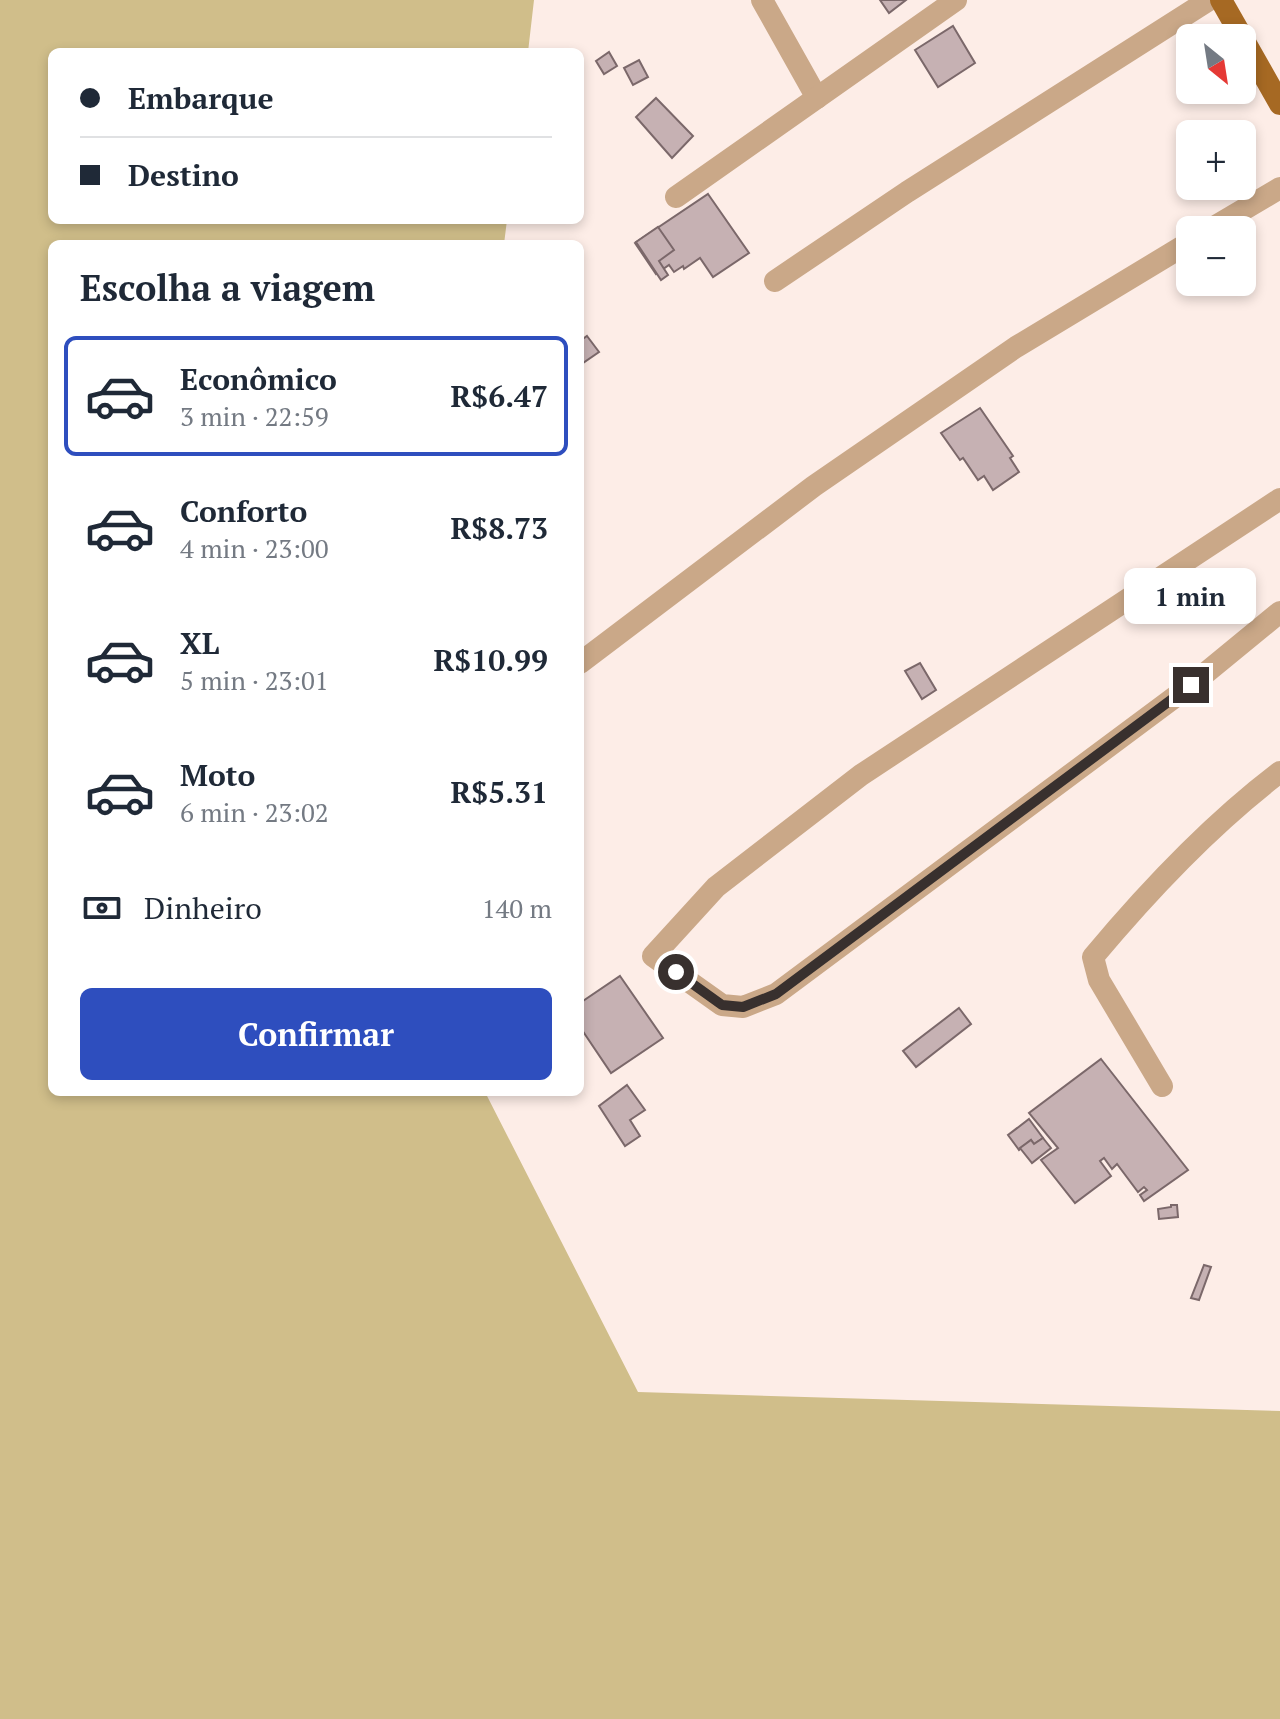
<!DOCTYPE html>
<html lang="pt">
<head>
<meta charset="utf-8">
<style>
  :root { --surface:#fff; --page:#f6f6f7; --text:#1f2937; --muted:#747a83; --line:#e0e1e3; --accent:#2e4ebe }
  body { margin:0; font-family:"PT Serif",serif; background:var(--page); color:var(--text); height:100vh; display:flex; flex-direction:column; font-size:30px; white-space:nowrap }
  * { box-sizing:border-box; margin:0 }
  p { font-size:26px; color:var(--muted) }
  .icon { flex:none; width:44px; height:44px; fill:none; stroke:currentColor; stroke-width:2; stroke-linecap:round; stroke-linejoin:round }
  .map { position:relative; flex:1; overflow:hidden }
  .drawer { position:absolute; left:48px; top:240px; width:536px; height:856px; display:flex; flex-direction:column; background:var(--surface); border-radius:12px; box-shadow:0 4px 12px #0003 }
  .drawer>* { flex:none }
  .hud { position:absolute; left:48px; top:48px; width:536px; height:176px; border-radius:12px; box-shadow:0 4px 12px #0003; display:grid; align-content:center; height:176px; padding:0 32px; background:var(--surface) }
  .needle { width:52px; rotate:150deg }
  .buttons { position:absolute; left:1176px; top:24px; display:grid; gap:16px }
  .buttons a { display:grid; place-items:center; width:80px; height:80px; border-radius:12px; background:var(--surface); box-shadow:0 4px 12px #0003; font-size:40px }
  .end { position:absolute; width:36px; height:36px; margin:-18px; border:10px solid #38302e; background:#fff; box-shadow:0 0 0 4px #fff }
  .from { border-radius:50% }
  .bubble { position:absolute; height:56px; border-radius:12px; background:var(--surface); box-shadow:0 4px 12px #0003; font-size:26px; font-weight:600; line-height:56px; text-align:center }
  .hud b { display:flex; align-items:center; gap:28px; height:76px; font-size:30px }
  .hud b+b { border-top:2px solid var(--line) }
  .hud i { width:20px; height:20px; background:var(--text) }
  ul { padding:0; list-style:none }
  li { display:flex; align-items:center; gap:24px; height:120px; margin:0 16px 12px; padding:0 16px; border:4px solid transparent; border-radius:12px }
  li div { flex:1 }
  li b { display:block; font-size:30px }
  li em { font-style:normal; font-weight:600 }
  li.on { border-color:var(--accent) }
  li>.icon { width:72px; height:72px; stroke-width:1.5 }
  h2 { padding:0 32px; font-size:36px; line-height:96px }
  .pay { display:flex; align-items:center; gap:20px; height:88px; padding:0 32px; font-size:30px }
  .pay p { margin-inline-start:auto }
  .cta { display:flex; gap:16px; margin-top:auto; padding:16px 32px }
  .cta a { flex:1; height:92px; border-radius:12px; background:var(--accent); color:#fff; font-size:32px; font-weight:600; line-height:92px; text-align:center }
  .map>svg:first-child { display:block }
  .green { fill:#d0be8a }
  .building { fill:#c6b1b3; stroke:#7b686a; stroke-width:2 }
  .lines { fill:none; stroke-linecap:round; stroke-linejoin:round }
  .minor { stroke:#caa888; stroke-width:22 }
  .primary { stroke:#a66923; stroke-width:22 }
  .route { stroke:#38302e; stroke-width:10 }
</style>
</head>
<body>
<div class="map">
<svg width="1280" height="1719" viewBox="0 0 1280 1719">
  <rect width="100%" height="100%" fill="#fdede7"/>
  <path class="green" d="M0,0H534L528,52H52V220H507L504,244H52V1092H485L638,1392L1280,1411V1719H0Z"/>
  <g class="building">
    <path d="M880,0H906L889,13Z"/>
    <path d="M953,26L975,63L938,87L915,50Z"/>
    <path d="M609,52L617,66L604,74L596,61Z"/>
    <path d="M639,60L648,77L633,85L624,68Z"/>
    <path d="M656,98L693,136L672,158L636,117Z"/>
    <path d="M708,194L749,253L713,277L700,258L684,269L683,266L674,272L669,265L656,274L635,243Z"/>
    <path d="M658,227L674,250L659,261L668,275L661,280L636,242Z"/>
    <path d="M587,336L599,352L580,365V341Z"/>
    <path d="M980,408L1013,456L1010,458L1019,472L993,490L984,476L978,480L963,458L960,460L941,433Z"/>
    <path d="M920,663L936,690L922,699L905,671Z"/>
    <path d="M620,976L663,1038L611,1073L580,1027V1003Z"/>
    <path d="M959,1008L971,1024L916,1067L903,1051Z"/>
    <path d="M1101,1059L1188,1170L1144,1201L1140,1195L1147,1190L1144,1187L1138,1192L1117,1164L1112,1169L1104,1158L1100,1161L1111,1176L1075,1203L1041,1160L1058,1148L1029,1113Z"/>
    <path d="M627,1085L645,1110L630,1120L640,1136L625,1146L599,1106Z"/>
    <path d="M1029,1119L1043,1138L1034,1144L1031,1140L1019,1150L1008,1135Z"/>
    <path d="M1043,1138L1051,1148L1032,1163L1020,1148L1031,1140L1034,1144Z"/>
    <path d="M1171,1205H1177L1178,1217L1159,1219L1158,1209L1171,1207Z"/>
    <path d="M1204,1265L1211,1267L1199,1300L1191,1298Z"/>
  </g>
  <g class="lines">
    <g class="minor">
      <path d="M762,0L817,98"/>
      <path d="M676,197L956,0"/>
      <path d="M1209,230L1280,188"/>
      <path d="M775,281L907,192L1209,0"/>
      <path d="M1280,499L861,775L716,887L653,956L722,1005L743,1007L776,994L1191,685L1280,612"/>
      <path d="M580,663L814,486L1016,347L1190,242"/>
      <path d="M1162,1086L1099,980L1093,957C1149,890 1210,825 1280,772"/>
    </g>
    <path class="primary" d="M1221,0L1280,104"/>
  </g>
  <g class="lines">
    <path class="route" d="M676,972L722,1005L743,1007L776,994L1191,685"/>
  </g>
</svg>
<div class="buttons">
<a><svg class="needle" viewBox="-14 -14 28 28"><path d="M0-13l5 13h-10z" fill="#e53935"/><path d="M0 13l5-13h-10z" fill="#747a83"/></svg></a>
<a>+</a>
<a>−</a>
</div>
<i class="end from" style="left:676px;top:972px"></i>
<i class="end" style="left:1191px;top:685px"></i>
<div class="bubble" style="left:1124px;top:568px;width:132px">1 min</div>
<div class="hud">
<b><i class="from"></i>Embarque</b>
<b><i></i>Destino</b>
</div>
<section class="drawer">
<h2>Escolha a viagem</h2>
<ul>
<li class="on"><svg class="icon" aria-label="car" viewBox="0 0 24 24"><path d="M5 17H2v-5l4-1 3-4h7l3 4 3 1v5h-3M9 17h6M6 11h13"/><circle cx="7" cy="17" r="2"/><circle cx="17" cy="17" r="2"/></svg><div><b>Econômico</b><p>3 min · 22:59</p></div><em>R$6.47</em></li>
<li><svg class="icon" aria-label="car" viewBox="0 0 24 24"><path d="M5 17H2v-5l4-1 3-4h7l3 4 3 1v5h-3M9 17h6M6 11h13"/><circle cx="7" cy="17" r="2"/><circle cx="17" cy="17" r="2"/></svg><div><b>Conforto</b><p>4 min · 23:00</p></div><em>R$8.73</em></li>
<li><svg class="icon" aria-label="car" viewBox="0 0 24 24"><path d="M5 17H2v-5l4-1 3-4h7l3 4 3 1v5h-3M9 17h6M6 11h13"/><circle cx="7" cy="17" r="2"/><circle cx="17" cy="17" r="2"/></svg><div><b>XL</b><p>5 min · 23:01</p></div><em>R$10.99</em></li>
<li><svg class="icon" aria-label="car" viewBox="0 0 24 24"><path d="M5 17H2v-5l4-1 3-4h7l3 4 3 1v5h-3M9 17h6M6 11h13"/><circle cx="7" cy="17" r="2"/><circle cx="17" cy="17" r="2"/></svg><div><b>Moto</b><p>6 min · 23:02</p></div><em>R$5.31</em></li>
</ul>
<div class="pay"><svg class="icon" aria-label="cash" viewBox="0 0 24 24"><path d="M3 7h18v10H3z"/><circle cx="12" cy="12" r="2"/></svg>Dinheiro<p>140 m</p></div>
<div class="cta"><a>Confirmar</a></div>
</section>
</div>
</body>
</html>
